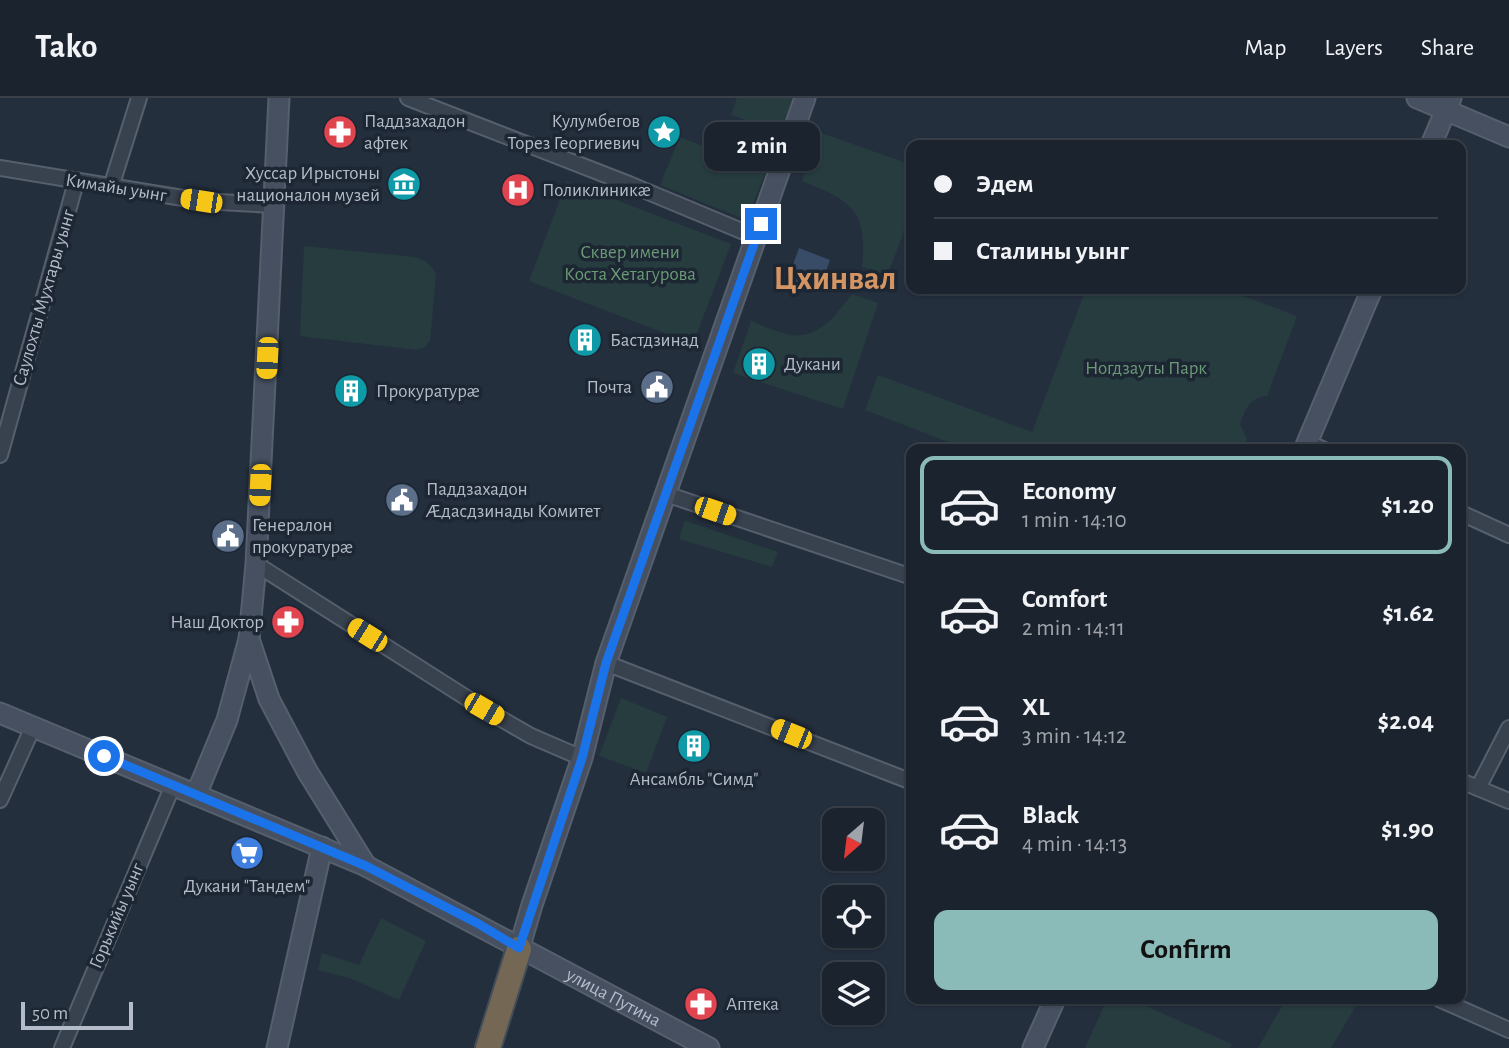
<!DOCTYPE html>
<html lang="en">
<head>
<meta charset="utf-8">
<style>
  :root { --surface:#1b232e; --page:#242b36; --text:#f1f3f6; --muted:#a0a4aa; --line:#39404a; --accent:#8bbbb9 }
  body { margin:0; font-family:"Alegreya Sans",sans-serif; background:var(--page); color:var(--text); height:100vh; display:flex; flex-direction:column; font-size:26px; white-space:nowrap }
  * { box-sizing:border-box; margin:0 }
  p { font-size:23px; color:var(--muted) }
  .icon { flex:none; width:38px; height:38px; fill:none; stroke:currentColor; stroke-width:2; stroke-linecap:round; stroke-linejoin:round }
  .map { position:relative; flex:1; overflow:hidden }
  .drawer { position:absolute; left:906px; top:346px; width:560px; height:560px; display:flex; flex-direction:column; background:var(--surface); border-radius:14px; box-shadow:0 2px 5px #0004,0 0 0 2px var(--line) }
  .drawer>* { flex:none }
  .hud { position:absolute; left:906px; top:42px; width:560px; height:154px; border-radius:14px; box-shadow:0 2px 5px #0004,0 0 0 2px var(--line); display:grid; align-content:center; height:154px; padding:0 28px; background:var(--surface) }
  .needle { width:46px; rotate:208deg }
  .fabs { position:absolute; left:822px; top:710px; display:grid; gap:14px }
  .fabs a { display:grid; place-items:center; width:63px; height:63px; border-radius:14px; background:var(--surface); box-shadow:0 2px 5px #0004,0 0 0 2px var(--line); font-size:35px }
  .scale { position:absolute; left:21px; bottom:18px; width:112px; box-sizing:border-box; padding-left:7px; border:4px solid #b4bcc9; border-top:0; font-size:19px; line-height:24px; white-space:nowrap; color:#b4bcc9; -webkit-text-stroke:5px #1d2633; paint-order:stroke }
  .end { position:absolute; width:32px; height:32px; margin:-16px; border:9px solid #1a73e8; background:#fff; box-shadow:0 0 0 4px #fff }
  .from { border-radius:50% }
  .bubble { position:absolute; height:49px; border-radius:14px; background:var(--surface); box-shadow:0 2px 5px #0004,0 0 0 2px var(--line); font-size:23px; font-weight:700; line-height:49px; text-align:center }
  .car { position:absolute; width:21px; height:42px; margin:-21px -10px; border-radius:9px; box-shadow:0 0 5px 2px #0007; background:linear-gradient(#f5c518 24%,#345 0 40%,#f5c518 0 76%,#345 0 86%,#f5c518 0) }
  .hud b { display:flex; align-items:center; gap:24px; height:66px; font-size:26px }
  .hud b+b { border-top:2px solid var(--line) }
  .hud i { width:18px; height:18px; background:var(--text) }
  ul { padding:12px 0 0; list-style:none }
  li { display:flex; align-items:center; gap:21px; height:98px; margin:0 14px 10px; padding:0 14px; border:4px solid transparent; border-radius:14px }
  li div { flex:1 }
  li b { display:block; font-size:26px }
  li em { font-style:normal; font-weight:700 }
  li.current { border-color:var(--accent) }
  li>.icon { width:63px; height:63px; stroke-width:1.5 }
  .action { display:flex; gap:14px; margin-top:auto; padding:14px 28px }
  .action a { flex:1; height:80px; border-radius:14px; background:var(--accent); color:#111; font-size:28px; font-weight:700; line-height:80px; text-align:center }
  header { display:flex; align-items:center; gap:42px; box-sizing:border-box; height:98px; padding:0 35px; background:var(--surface); border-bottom:2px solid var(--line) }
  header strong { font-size:33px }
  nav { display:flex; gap:38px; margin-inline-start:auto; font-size:24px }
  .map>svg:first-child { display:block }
  .green { fill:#263c3f }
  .water { fill:#394c67 }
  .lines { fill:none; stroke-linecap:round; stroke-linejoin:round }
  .street-casing { stroke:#565f6c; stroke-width:18 }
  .secondary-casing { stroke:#565f6c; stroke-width:23 }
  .highway-casing { stroke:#434c59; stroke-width:28 }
  .street { stroke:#38414e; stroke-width:14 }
  .secondary { stroke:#465061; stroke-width:19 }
  .highway { stroke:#746855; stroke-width:24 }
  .route { stroke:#1a73e8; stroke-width:9 }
  .labels { text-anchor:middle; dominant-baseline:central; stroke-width:7; stroke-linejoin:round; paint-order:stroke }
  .poi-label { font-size:19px; fill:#b4bcc9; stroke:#1d2633; text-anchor:start }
  .street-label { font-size:19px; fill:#b4bcc9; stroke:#1d2633 }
  .park-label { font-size:19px; fill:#6b9a76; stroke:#1d2633 }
  .town-label { font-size:33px; font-weight:bold; fill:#d59563; stroke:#1d2633 }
</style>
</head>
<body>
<header>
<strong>Tako</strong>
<nav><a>Map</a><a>Layers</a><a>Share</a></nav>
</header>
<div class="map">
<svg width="1509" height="950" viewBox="0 0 1509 950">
  <rect width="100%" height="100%" fill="#242f3e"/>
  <g class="green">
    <path d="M737,0H793L780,35L731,17Z"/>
    <path d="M819,34L912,67V113L887,178L862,169C868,111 851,103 802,83Z"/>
    <path d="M680,39L766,74L746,122L660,87Z"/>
    <path d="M567,83L731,146L693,246L529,183Z"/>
    <path d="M304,148L415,159C425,163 432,166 436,177L430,243L425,249L417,252L300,238Z"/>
    <path d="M1086,191H1225L1297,218L1267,298C1249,300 1246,310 1240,326L1247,341L1243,352H969L865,312L878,277L1032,334Z"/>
    <path d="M852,196L878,205L843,311L733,275L751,223C764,228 778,235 792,237C820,241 838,214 852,196Z"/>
    <path d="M685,423L778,454L772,469L679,441Z"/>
    <path d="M621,600L667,619L646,675L599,658Z"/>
    <path d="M381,820L426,843L399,902L352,881L318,872L322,855L359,867Z"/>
    <path d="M1107,901H1130L1232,946L1230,950H1085Z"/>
    <path d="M1286,901H1360L1331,950H1258Z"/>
  </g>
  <path class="water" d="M799,150L830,162L818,195L787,183Z"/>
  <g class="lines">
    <g class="street-casing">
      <g id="street">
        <path d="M408,0L629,86L756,139"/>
        <path d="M0,70L201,103L275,107"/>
        <path d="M111,89L139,0"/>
        <path d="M1307,344L1324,352"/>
        <path d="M0,357L76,84"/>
        <path d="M666,396L912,479"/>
        <path d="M1461,415L1509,437"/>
        <path d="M256,466L484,611L531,638L582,660"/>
        <path d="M606,565L912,684"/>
        <path d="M1461,683L1509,703"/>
        <path d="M1478,690L1509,630"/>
        <path d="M0,702L33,629"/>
        <path d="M1439,901L1509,932"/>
        <path d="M62,950L173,687"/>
      </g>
    </g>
    <g class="secondary-casing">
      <g id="secondary">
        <path d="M1417,0L1509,39"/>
        <path d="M1431,47L1451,0"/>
        <path d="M1304,352L1372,191"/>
        <path d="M249,541L269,601L307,673L366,768"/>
        <path id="s1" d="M0,615L366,768L709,950"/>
        <path d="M196,697L227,622L249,541L256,466L279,0"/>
        <path d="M519,851L532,807L582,660L606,565L805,0"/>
        <path d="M277,950L322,749"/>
        <path d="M1033,950L1055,901"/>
      </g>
    </g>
    <g class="highway-casing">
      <path id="highway" d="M488,950L519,851"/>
    </g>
    <use href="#street" class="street"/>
    <use href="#secondary" class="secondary"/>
    <use href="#highway" class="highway"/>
  </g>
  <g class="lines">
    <path class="route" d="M104,658L366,768L477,825L519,850L582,660L606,565L761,126"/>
  </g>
  <defs>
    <g id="pharmacy-disc" transform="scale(1.75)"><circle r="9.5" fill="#e0444e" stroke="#1d2633"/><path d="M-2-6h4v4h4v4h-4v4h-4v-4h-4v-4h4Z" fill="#fff"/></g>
    <g id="sight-disc" transform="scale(1.75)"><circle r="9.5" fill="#0f9aa8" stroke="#1d2633"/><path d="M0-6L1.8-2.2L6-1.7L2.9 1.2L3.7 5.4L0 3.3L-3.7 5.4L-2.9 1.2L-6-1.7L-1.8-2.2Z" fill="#fff"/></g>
    <g id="museum-disc" transform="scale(1.75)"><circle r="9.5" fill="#0f9aa8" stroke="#1d2633"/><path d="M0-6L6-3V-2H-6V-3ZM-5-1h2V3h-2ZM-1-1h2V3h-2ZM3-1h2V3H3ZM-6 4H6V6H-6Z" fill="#fff"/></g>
    <g id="hospital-disc" transform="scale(1.75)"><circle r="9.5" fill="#e0444e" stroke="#1d2633"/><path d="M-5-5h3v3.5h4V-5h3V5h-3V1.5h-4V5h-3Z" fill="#fff"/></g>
    <g id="building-disc" transform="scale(1.75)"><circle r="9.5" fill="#0f9aa8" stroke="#1d2633"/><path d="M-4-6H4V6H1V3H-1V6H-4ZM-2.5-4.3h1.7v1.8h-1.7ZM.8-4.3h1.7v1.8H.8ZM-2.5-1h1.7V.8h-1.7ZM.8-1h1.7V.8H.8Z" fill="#fff"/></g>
    <g id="civic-disc" transform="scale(1.75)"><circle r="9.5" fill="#5c6f8a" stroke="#1d2633"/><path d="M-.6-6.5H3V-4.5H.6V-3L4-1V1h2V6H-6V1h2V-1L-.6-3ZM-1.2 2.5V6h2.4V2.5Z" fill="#fff"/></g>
    <g id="supermarket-disc" transform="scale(1.75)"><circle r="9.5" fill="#3f7fe0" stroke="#1d2633"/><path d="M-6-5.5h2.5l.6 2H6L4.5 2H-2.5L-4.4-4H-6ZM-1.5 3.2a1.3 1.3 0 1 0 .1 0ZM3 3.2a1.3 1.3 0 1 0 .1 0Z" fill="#fff"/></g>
  </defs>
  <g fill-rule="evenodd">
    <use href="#pharmacy-disc" x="340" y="34"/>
    <use href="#sight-disc" x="664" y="34"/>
    <use href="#museum-disc" x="404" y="86"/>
    <use href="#hospital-disc" x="518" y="92"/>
    <use href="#building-disc" x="585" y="242"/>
    <use href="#building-disc" x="759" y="266"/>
    <use href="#civic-disc" x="657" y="289"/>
    <use href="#building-disc" x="351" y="293"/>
    <use href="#civic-disc" x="402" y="402"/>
    <use href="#civic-disc" x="228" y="438"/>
    <use href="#pharmacy-disc" x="288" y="524"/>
    <use href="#building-disc" x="694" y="648"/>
    <use href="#supermarket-disc" x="247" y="755"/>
    <use href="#pharmacy-disc" x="701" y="906"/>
  </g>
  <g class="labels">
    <g class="poi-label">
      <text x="364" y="23">Паддзахадон<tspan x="364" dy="22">афтек</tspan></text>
      <text x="640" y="23" text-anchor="end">Кулумбегов<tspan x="640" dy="22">Торез Георгиевич</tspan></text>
      <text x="380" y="75" text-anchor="end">Хуссар Ирыстоны<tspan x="380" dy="22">националон музей</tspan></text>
      <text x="542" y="92">Поликлиникæ</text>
      <text x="610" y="242">Бастдзинад</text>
      <text x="784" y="266">Дукани</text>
      <text x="632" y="289" text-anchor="end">Почта</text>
      <text x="376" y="293">Прокуратурæ</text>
      <text x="426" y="391">Паддзахадон<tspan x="426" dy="22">Æдасдзинады Комитет</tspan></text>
      <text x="252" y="427">Генералон<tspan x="252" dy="22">прокуратурæ</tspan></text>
      <text x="264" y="524" text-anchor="end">Наш Доктор</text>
      <text x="694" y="681" text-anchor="middle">Ансамбль "Симд"</text>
      <text x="247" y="788" text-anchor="middle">Дукани "Тандем"</text>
      <text x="726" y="906">Аптека</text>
    </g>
    <g class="street-label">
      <text transform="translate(116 90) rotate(9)">Кимайы уынг</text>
      <text transform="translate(44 200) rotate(-74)">Саулохты Мухтары уынг</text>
      <text transform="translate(117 818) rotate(-67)">Горькийы уынг</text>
      <text stroke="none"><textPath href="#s1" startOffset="677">улица Путина</textPath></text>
    </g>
    <g class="park-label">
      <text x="630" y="154">Сквер имени<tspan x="630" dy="22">Коста Хетагурова</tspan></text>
      <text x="1146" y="270">Ногдзауты Парк</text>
    </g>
    <g class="town-label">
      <text x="835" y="181">Цхинвал</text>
    </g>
  </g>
</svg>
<div class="fabs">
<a><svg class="needle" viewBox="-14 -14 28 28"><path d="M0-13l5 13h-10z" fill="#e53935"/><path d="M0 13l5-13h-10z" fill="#a0a4aa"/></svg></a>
<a><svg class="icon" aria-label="locate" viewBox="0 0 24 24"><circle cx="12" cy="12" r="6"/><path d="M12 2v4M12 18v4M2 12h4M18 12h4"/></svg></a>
<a><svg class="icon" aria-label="layers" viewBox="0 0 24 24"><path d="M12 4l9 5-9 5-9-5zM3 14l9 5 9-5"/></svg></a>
</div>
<div class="scale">50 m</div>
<i class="end from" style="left:104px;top:658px"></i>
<i class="end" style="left:761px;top:126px"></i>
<div class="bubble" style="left:704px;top:24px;width:116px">2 min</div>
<i class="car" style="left:201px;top:103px;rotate:279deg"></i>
<i class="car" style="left:267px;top:260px;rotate:183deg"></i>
<i class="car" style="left:260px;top:387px;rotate:183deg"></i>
<i class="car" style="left:715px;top:413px;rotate:109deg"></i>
<i class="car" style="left:367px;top:537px;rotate:302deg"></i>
<i class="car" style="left:484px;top:611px;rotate:120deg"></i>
<i class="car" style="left:791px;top:636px;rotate:292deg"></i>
<div class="hud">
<b><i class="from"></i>Эдем</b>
<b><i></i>Сталины уынг</b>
</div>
<section class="drawer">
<ul>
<li class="current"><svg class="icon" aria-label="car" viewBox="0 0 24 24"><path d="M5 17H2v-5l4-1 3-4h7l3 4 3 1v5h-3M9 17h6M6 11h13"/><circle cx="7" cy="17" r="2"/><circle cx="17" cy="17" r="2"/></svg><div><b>Economy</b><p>1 min · 14:10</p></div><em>$1.20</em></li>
<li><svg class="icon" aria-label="car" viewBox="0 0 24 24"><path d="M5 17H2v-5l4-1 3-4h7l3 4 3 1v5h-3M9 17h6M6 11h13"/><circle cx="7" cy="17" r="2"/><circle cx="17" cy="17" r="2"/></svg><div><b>Comfort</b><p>2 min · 14:11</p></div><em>$1.62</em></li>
<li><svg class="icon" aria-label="car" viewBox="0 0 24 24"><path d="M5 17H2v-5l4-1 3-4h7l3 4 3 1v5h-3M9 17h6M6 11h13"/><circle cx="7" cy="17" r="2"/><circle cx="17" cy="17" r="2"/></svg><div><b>XL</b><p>3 min · 14:12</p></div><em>$2.04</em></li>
<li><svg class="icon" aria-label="car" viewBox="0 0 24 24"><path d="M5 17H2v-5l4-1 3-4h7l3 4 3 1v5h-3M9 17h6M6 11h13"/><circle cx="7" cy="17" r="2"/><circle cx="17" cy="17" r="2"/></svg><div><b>Black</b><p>4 min · 14:13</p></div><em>$1.90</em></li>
</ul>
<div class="action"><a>Confirm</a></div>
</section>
</div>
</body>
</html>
